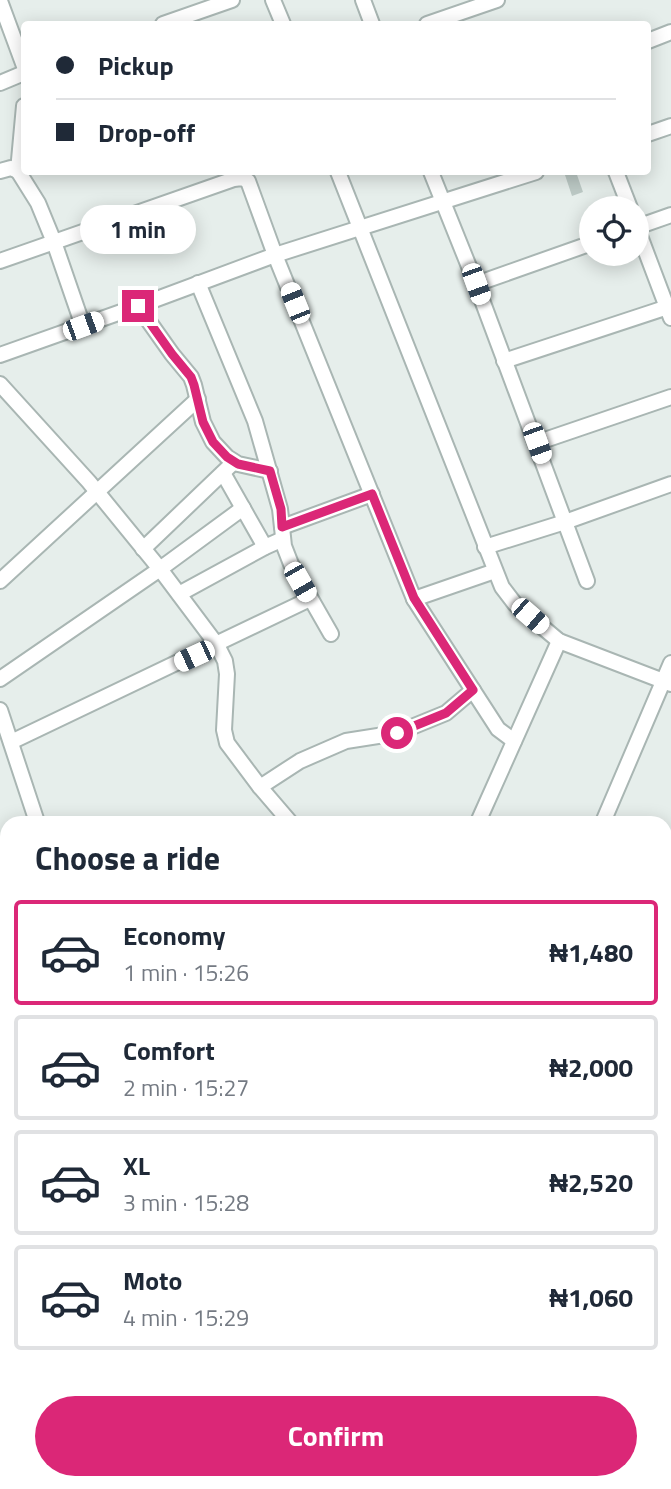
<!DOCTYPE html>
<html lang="en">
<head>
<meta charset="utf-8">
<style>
  :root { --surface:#fff; --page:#f6f6f7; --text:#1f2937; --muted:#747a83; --line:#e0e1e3; --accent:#db2777 }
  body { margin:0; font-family:"Titillium Web",sans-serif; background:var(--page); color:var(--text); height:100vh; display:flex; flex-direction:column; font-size:26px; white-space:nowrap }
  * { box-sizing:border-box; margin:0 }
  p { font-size:23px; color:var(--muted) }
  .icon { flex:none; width:38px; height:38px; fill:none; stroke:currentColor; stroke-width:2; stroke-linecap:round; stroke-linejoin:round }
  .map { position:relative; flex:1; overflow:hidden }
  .details { position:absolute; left:0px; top:816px; width:672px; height:674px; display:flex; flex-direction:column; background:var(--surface); border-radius:21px 21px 0 0; box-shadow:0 4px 18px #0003 }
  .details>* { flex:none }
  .banner { position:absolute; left:21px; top:21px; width:630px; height:154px; border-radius:7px; box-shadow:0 4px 18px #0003; display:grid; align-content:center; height:154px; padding:0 35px; background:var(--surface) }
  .tools { position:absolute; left:579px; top:196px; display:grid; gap:14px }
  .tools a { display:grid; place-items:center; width:70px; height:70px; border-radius:50%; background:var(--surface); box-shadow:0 4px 18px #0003; font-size:35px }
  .end { position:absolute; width:32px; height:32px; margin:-16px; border:9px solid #db2777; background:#fff; box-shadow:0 0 0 4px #fff }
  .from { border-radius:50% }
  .bubble { position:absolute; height:49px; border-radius:24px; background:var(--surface); box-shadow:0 4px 18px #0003; font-size:23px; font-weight:700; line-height:49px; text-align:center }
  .car { position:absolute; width:21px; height:42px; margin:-21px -10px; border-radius:9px; box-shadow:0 0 5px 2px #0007; background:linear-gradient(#fff 24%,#345 0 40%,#fff 0 76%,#345 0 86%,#fff 0) }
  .banner b { display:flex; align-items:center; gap:24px; height:66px; font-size:26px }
  .banner b+b { border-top:2px solid var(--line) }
  .banner i { width:18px; height:18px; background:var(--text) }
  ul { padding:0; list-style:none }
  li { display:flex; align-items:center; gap:21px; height:105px; margin:0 14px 10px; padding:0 21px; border:4px solid var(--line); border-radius:7px }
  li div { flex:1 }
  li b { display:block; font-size:26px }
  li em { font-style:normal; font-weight:700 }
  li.selected { border-color:var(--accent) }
  li>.icon { width:63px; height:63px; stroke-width:1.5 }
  h2 { padding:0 35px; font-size:32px; line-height:84px }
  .button { display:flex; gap:14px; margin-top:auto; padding:14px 35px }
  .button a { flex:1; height:80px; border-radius:42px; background:var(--accent); color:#fff; font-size:28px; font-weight:700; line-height:80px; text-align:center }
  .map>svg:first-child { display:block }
  .building { fill:#bcc9c5 }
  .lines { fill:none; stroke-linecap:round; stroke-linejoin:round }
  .minor-casing { stroke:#a9b6b3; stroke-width:18 }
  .minor { stroke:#fff; stroke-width:14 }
  .route { stroke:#db2777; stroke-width:9 }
</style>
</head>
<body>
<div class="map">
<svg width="671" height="1489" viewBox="0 0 671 1489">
  <rect width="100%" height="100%" fill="#e6eeeb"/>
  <path class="building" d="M564,172H576L583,192L572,196Z"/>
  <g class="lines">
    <g class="minor-casing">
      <g id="minor">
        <path d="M273,0L283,24"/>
        <path d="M363,0L372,24"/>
        <path d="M0,1L24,66"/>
        <path d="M163,24L232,0"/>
        <path d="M427,24L497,0"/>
        <path d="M648,41L671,32"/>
        <path d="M0,83L24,73"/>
        <path d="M24,106L18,171L38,203L54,242L83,326"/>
        <path d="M648,134L671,126"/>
        <path d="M0,171L11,168L18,171"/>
        <path d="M338,172L502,587L515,604L559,641L671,684"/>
        <path d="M431,172L476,284L587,581"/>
        <path d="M616,172L630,208"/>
        <path d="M637,227L671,215"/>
        <path d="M637,228L671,318"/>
        <path d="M0,261L234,179L242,178L248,181L275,255L414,599L498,729L514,741"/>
        <path d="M198,283L255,421L280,509L284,546L291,564L331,634"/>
        <path d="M476,284L592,243"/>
        <path d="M138,306L172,354L191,377L194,385L203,422L213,442L227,457L238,464L270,471"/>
        <path d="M0,355L138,306L275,255L536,172"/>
        <path d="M504,361L671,306"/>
        <path d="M0,384L89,482L160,569L217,645L225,661L227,674L224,730L227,743L260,787L290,822"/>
        <path d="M536,443L671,397"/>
        <path d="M223,473L265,547"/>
        <path d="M282,527L372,494"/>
        <path d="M485,547L565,522L671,484"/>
        <path d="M143,549L234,462"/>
        <path d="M0,581L198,399"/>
        <path d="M179,594L265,547L283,539"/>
        <path d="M414,599L495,571"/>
        <path d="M0,679L160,569L243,508"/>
        <path d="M0,710L37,822"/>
        <path d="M11,742L310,599"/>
        <path d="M260,787L300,761L346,741L397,733L446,713L473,690"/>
        <path d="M478,822L559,641"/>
        <path d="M603,822L671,663"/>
        <path d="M0,914L7,911"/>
        <path d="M665,963L671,965"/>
        <path d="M665,997L671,983"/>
        <path d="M0,1019L7,1017"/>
        <path d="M0,1150L7,1148"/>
        <path d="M0,1277L7,1274"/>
        <path d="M665,1323L671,1309"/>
        <path d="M0,1408L7,1405"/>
        <path d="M657,1482L662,1489"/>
        <path d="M207,1489L225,1482"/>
        <path d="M543,1489L547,1482"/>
      </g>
    </g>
    <use href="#minor" class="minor"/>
  </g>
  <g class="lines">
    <path class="route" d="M138,306L172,354L191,377L194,385L203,422L213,442L227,457L238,464L270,471L281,509L282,527L372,494L414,598L473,690L446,713L397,733"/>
  </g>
</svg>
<div class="tools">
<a><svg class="icon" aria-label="locate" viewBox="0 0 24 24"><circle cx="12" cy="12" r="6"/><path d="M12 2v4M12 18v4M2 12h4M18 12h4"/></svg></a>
</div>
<i class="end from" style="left:397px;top:733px"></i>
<i class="end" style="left:138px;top:306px"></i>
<div class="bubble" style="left:80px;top:205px;width:116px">1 min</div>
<i class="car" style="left:476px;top:284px;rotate:160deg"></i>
<i class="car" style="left:295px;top:303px;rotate:338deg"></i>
<i class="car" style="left:83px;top:326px;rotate:70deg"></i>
<i class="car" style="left:537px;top:443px;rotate:160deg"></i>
<i class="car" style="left:300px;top:582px;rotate:150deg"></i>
<i class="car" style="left:530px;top:616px;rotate:131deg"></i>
<i class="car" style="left:194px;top:656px;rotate:245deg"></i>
<div class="banner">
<b><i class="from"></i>Pickup</b>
<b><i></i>Drop-off</b>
</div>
<section class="details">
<h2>Choose a ride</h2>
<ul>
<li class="selected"><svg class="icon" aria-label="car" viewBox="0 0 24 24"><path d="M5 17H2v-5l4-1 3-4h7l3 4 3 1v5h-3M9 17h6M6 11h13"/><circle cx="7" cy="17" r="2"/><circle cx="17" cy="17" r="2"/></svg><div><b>Economy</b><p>1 min · 15:26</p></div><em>₦1,480</em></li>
<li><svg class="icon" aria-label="car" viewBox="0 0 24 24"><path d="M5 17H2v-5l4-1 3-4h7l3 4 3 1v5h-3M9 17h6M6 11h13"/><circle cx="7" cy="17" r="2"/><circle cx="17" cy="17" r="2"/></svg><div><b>Comfort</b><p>2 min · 15:27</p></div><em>₦2,000</em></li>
<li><svg class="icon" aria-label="car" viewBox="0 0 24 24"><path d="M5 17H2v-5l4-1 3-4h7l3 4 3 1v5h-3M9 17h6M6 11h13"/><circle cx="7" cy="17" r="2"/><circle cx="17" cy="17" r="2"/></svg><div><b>XL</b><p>3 min · 15:28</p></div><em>₦2,520</em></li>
<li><svg class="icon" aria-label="car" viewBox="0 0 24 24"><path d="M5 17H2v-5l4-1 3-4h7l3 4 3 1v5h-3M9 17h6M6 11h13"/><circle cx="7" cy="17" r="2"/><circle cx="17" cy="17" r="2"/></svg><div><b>Moto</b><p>4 min · 15:29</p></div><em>₦1,060</em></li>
</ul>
<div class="button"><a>Confirm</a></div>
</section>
</div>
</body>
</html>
